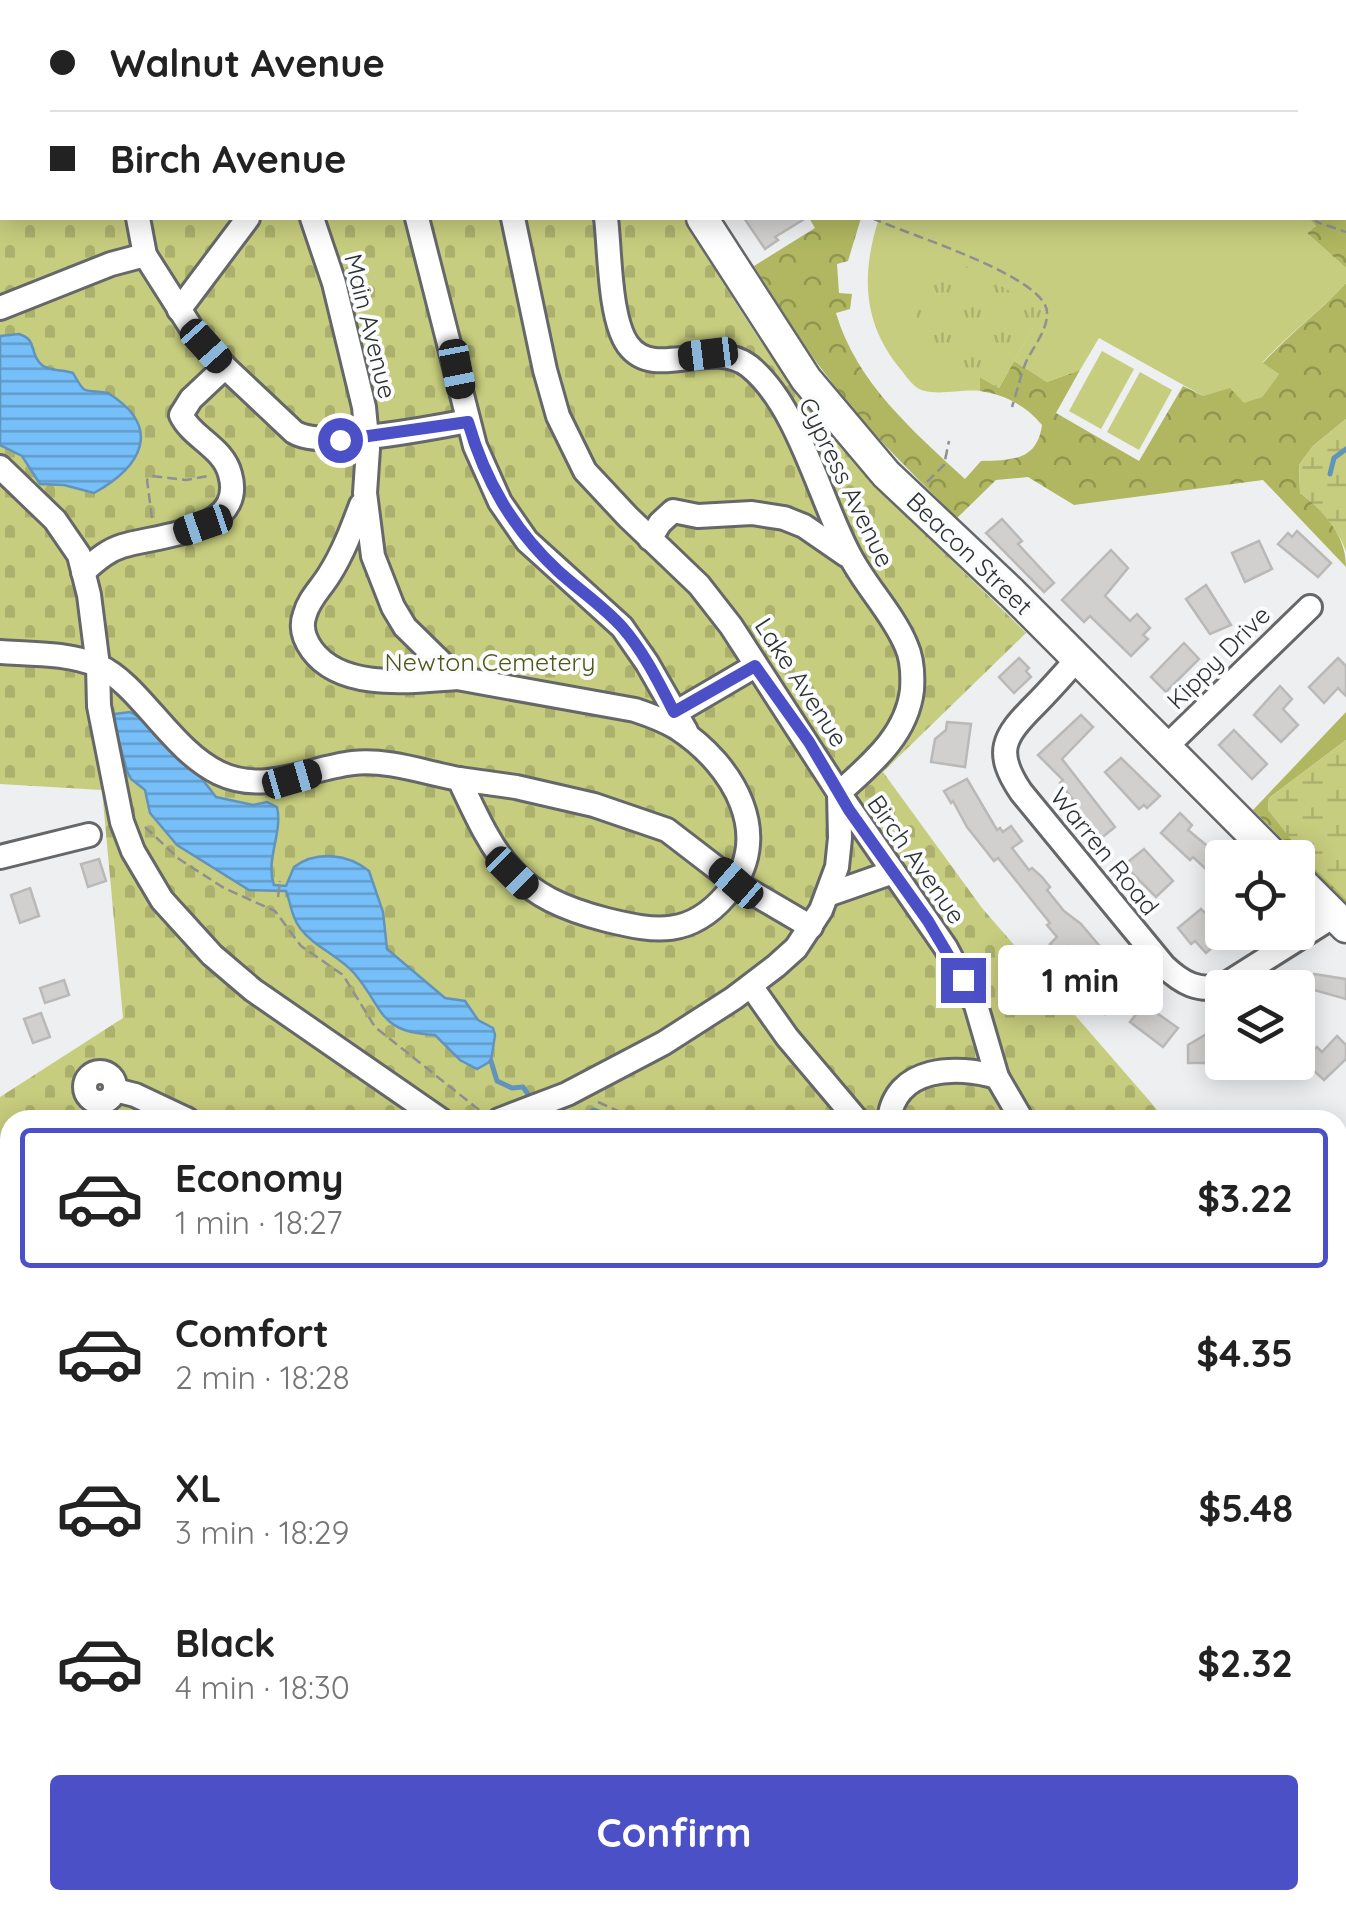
<!DOCTYPE html>
<html lang="en">
<head>
<meta charset="utf-8">
<style>
  :root { --surface:#fff; --page:#f6f6f6; --text:#222; --muted:#767676; --line:#e0e0e0; --accent:#4c50c6 }
  body { margin:0; font-family:Quicksand,sans-serif; background:var(--page); color:var(--text); height:100vh; display:flex; flex-direction:column; font-size:38px; white-space:nowrap }
  * { box-sizing:border-box; margin:0 }
  p { font-size:32px; color:var(--muted) }
  .icon { flex:none; width:55px; height:55px; fill:none; stroke:currentColor; stroke-width:2; stroke-linecap:round; stroke-linejoin:round }
  .map { position:relative; flex:1; overflow:hidden }
  .drawer { position:absolute; left:0px; top:1110px; width:1348px; height:800px; display:flex; flex-direction:column; background:var(--surface); border-radius:30px 30px 0 0; box-shadow:0 5px 25px #0003 }
  .drawer>* { flex:none }
  .hud { position:absolute; left:0px; top:0px; width:1348px; height:220px; box-shadow:0 5px 25px #0003; display:grid; align-content:center; height:220px; padding:0 50px; background:var(--surface) }
  .buttons { position:absolute; left:1205px; top:840px; display:grid; gap:20px }
  .buttons a { display:grid; place-items:center; width:110px; height:110px; border-radius:10px; background:var(--surface); box-shadow:0 5px 25px #0003; font-size:50px }
  .end { position:absolute; width:45px; height:45px; margin:-22px; border:12px solid #4c50c6; background:#fff; box-shadow:0 0 0 5px #fff }
  .from { border-radius:50% }
  .bubble { position:absolute; height:70px; border-radius:10px; background:var(--surface); box-shadow:0 5px 25px #0003; font-size:32px; font-weight:800; line-height:70px; text-align:center }
  .car { position:absolute; width:30px; height:60px; margin:-30px -15px; border-radius:12px; box-shadow:0 0 8px 2px #0007; background:linear-gradient(#222 24%,#8ab4d8 0 40%,#222 0 76%,#8ab4d8 0 86%,#222 0) }
  .hud b { display:flex; align-items:center; gap:35px; height:95px; font-size:38px }
  .hud b+b { border-top:2px solid var(--line) }
  .hud i { width:25px; height:25px; background:var(--text) }
  ul { padding:18px 0 0; list-style:none }
  li { display:flex; align-items:center; gap:30px; height:140px; margin:0 20px 15px; padding:0 30px; border:5px solid transparent; border-radius:10px }
  li div { flex:1 }
  li b { display:block; font-size:38px }
  li em { font-style:normal; font-weight:800 }
  li.active { border-color:var(--accent) }
  li>.icon { width:90px; height:90px; stroke-width:1.5 }
  .button { display:flex; gap:20px; margin-top:auto; padding:20px 50px }
  .button a { flex:1; height:115px; border-radius:10px; background:var(--accent); color:#fff; font-size:40px; font-weight:800; line-height:115px; text-align:center }
  .map>svg:first-child { display:block }
  .green { fill:#c7cd7e }
  .forest { fill:url(#forest-crowns) }
  .wetland { fill:url(#wetland-marsh) }
  .cemetery { fill:url(#cemetery-stones) }
  .park { fill:url(#park-tufts) }
  .water { fill:url(#water-rules); stroke:#6194bd; stroke-width:2.5 }
  .lines { fill:none; stroke-linecap:round; stroke-linejoin:round }
  .stream { stroke:#6194bd; stroke-width:5 }
  .building { fill:#d2d0ce; stroke:#bbb9b7; stroke-width:2.5 }
  .minor-casing { stroke:#666769; stroke-width:28 }
  .major-casing { stroke:#666769; stroke-width:35 }
  .path { stroke:#8f9091; stroke-width:2.5; stroke-dasharray:10 5; stroke-linecap:butt }
  .minor { stroke:#fff; stroke-width:22 }
  .major { stroke:#fff; stroke-width:30 }
  .route { stroke:#4c50c6; stroke-width:12 }
  .labels { text-anchor:middle; dominant-baseline:central; stroke-width:8; stroke-linejoin:round; paint-order:stroke }
  .street-label { font-size:25px; fill:#2f3030; stroke:#fbfcfe }
  .park-label { font-size:25px; fill:#525616; stroke:#fbfcfe }
</style>
</head>
<body>
<div class="map">
<svg width="1346" height="1910" viewBox="0 0 1346 1910">
  <defs>
    <pattern id="forest-crowns" width="20" height="18" patternUnits="userSpaceOnUse" patternTransform="scale(2.5)"><rect width="20" height="18" fill="#b0b760"/><path d="M2 6a3 3 0 1 1 6 0M12 15a3 3 0 1 1 6 0" fill="none" stroke="#909550"/></pattern>
    <pattern id="wetland-marsh" width="20" height="14" patternUnits="userSpaceOnUse" patternTransform="scale(2.5)"><rect width="20" height="14" fill="#c7cd7e"/><path d="M1 5h8M5 5V1M11 12h8M15 12V8" fill="none" stroke="#abb06d"/></pattern>
    <pattern id="cemetery-stones" width="16" height="16" patternUnits="userSpaceOnUse" patternTransform="scale(2.5)"><rect width="16" height="16" fill="#c7cd7e"/><path d="M2 7V4a2 2 0 0 1 4 0v3zM10 15v-3a2 2 0 0 1 4 0v3z" fill="#abb06d"/></pattern>
    <pattern id="park-tufts" width="24" height="20" patternUnits="userSpaceOnUse" patternTransform="scale(2.5)"><rect width="24" height="20" fill="#c7cd7e"/><path d="M3 7l-1-3M5 7V3M7 7l1-3M15 17l-1-3M17 17v-4M19 17l1-3" fill="none" stroke="#abb06d"/></pattern>
    <pattern id="water-rules" width="6" height="5" patternUnits="userSpaceOnUse" patternTransform="scale(2.5)"><rect width="6" height="5" fill="#77bff9"/><path d="M0 2.5h6" fill="none" stroke="#629cca"/></pattern>
  </defs>
  <rect width="100%" height="100%" fill="#edeff1"/>
  <g class="green">
    <path d="M879,218H1308L1316,226L1307,233L1346,268V283C1320,312 1289,333 1263,362L1279,374L1262,397L1244,404L1230,389L1203,396L1099,338L1080,370L1047,382L1014,361L1043,309L904,334L980,377V391C962,389 942,395 925,391C915,389 908,379 902,371C862,324 861,274 879,218Z"/>
    <path d="M1102,351L1134,369L1101,429L1069,411Z"/>
    <path d="M1140,372L1172,390L1139,450L1107,432Z"/>
  </g>
  <g class="forest">
    <path d="M1345,185L1346,187V268L1307,233L1316,226L1308,218H1345Z"/>
    <path d="M809,218H861L848,261L837,264L839,293L852,294L850,309L836,313C856,382 913,431 965,479L981,461C1012,460 1037,461 1042,425C1026,405 1005,395 980,391V377L999,388L1014,361L1047,382L1080,370L1056,413L1139,461L1183,386L1203,396L1230,388L1244,403L1262,397L1279,374L1263,363C1289,334 1320,312 1346,283V419L1313,446L1299,465L1300,493C1325,511 1346,536 1346,567L1263,480L1074,505L1028,477L996,480L957,518C912,473 865,428 827,376C800,341 777,303 754,266L815,228Z"/>
    <path d="M1346,712V740L1269,798L1268,810L1346,899V903L1253,810Z"/>
  </g>
  <g class="wetland">
    <path d="M1346,419V552C1338,528 1320,508 1300,493L1299,465L1313,446Z"/>
    <path d="M1346,740V899L1310,864L1268,810L1269,798Z"/>
  </g>
  <g class="cemetery">
    <path d="M0,0L365,2H2V218H683C726,287 767,357 819,420C882,496 956,563 1026,633L883,772L982,908L1166,1120H10V1771L0,1763V1097L123,1018L102,790L0,784Z"/>
    <path d="M95,1900H326L311,1910H99Z"/>
  </g>
  <path class="park" d="M948,256L1043,310L999,388L904,335Z"/>
  <g class="water">
    <path d="M19,334C37,340 29,349 39,362C46,372 62,369 73,373C87,398 83,388 108,393C164,428 141,467 94,493L64,485L40,484L22,456L0,445V336Z"/>
    <path d="M130,712L139,717L182,763L199,775L216,797L253,805L267,802L277,807C283,833 265,860 274,885L286,886L294,867C317,850 348,854 369,871L383,912L387,949L445,998L465,1001L478,1020L493,1028L495,1035L491,1061L477,1069L460,1060L435,1035C377,1032 385,1009 354,973C338,955 314,947 300,928C291,917 291,903 286,891L249,890L177,845L150,813L145,790L131,779L127,771L113,719L115,714Z"/>
  </g>
  <g class="lines">
    <g class="stream">
      <path d="M1272,0L1273,2"/>
      <path d="M1345,161L1346,163"/>
      <path d="M1330,474L1334,458L1346,449"/>
      <path d="M491,1061L497,1081L512,1088L523,1087L530,1097"/>
      <path d="M577,1120L594,1110L620,1120"/>
    </g>
  </g>
  <g class="building">
    <path d="M744,218H806L775,237L778,240L765,249Z"/>
    <path d="M1002,519L1022,541L1018,544L1054,583L1044,592L986,533Z"/>
    <path d="M1297,531L1331,563L1318,577L1278,544L1288,533L1292,537Z"/>
    <path d="M1259,541L1272,569L1245,582L1232,553Z"/>
    <path d="M1111,550L1128,568L1105,596L1130,621L1137,614L1150,628L1143,635L1148,639L1131,656L1090,616L1084,622L1062,600Z"/>
    <path d="M1206,585L1231,625L1210,634L1186,599Z"/>
    <path d="M1184,643L1199,659L1166,692L1151,677Z"/>
    <path d="M1019,658L1029,668L1026,671L1031,677L1014,693L999,677Z"/>
    <path d="M1338,658L1346,666V696L1338,688L1324,703L1309,687Z"/>
    <path d="M1280,686L1292,699L1283,709L1298,725L1281,742L1254,715Z"/>
    <path d="M1081,715L1093,727L1062,759L1115,827L1100,839L1073,804L1075,802L1060,783L1063,780L1038,755Z"/>
    <path d="M947,722L971,724L965,767L931,762L935,739L946,730Z"/>
    <path d="M1234,730L1267,764L1252,779L1219,745Z"/>
    <path d="M1121,758L1160,796L1147,808L1144,805L1139,809L1105,772Z"/>
    <path d="M967,779L997,830L1000,828L1003,832L1011,826L1022,841L1012,848L1029,870L1032,868L1042,877L1050,887L1047,890L1064,911L1081,924L1124,975L1111,986L1122,998L1105,1014L1094,1001L1102,993L1087,976L1090,972L1068,946L1059,954L1050,944L1057,937L1047,925L1050,923L998,858L994,861L967,827L953,801L951,803L944,791Z"/>
    <path d="M1180,813L1192,825L1188,830L1222,858L1209,872L1193,857L1190,860L1161,833Z"/>
    <path d="M1144,849L1173,881L1156,897L1124,865Z"/>
    <path d="M99,859L106,881L88,887L81,864Z"/>
    <path d="M30,888L39,916L20,923L11,895Z"/>
    <path d="M1201,909L1227,935L1206,953L1195,941L1191,944L1178,928Z"/>
    <path d="M1314,974L1346,979V999L1310,989Z"/>
    <path d="M64,980L69,995L45,1003L40,988Z"/>
    <path d="M1144,1004L1178,1028L1163,1047L1130,1022Z"/>
    <path d="M41,1013L50,1037L33,1043L24,1019Z"/>
    <path d="M1222,1025V1062L1227,1064L1214,1071L1205,1063H1188V1045Z"/>
    <path d="M1337,1036L1346,1045V1059L1324,1080L1310,1067L1306,1072L1297,1064L1317,1047L1322,1052Z"/>
  </g>
  <g class="lines">
    <g class="minor-casing">
      <g id="minor">
        <path d="M320,0L321,2"/>
        <path d="M47,2L54,0"/>
        <path d="M0,27L2,25"/>
        <path d="M0,193H2"/>
        <path d="M138,218L145,255L192,329L225,367L294,432C323,450 431,428 468,421"/>
        <path d="M417,218L475,446L500,502L527,541L622,627L647,663L686,731"/>
        <path d="M606,218C610,250 609,319 628,345C655,382 711,337 749,366C798,405 820,500 849,554C865,586 892,612 906,645C912,658 913,675 912,690C907,735 871,764 839,793L946,948L976,1005L997,1077L1022,1120"/>
        <path d="M0,308L111,264L145,255"/>
        <path d="M179,310L248,218"/>
        <path d="M0,467L55,520L79,555L89,595L98,666L99,706L122,822L133,851L162,900L212,955L253,990L441,1120"/>
        <path d="M361,505C352,529 343,553 329,575C321,588 309,599 305,614C300,627 304,639 312,650C342,691 412,681 457,678"/>
        <path d="M650,539L660,523L673,511L698,516L752,513L784,518L804,526L846,555"/>
        <path d="M83,572C95,562 106,551 122,546C157,535 247,533 230,474C223,447 192,438 181,415L191,399L225,367"/>
        <path d="M0,652C31,654 70,653 99,666C140,685 171,750 219,773C265,795 308,768 353,763C388,759 426,773 459,779C497,861 515,897 607,920C656,932 690,937 726,895C776,837 734,765 677,728C664,720 650,715 635,710L457,678L405,627L393,607L373,556L365,493L368,449L364,407L334,283L312,218"/>
        <path d="M1078,658C1064,674 1050,690 1035,705C1003,737 994,752 1021,792L1164,966C1182,983 1198,992 1223,986L1334,916"/>
        <path d="M663,720L755,666"/>
        <path d="M1165,748L1310,607"/>
        <path d="M459,779L516,787L594,805L667,830L736,883L811,927"/>
        <path d="M0,857L89,835"/>
        <path d="M827,895L893,872"/>
        <path d="M751,986L787,1037L857,1120"/>
        <circle cx="100" cy="1087" r="15"/>
        <path d="M115,1090L135,1095L188,1120"/>
        <path d="M499,1120L567,1094L664,1043L734,998L776,966L796,948L821,910L837,867L840,838L839,793L731,626L699,585L628,517L585,471L558,416L545,370L513,218"/>
        <path d="M889,1120C895,1066 957,1065 997,1077"/>
        <path d="M0,1207L10,1214"/>
        <path d="M1338,1352L1346,1345"/>
        <path d="M0,1382L10,1387"/>
        <path d="M0,1543L10,1560"/>
        <path d="M1338,1645H1346"/>
        <path d="M0,1702L10,1696"/>
        <path d="M0,1866L10,1882"/>
        <path d="M18,1900L22,1910"/>
        <path d="M178,1900L187,1910"/>
        <path d="M1255,1900L1259,1910"/>
        <path d="M220,1910L233,1900"/>
        <path d="M470,1910L483,1900"/>
        <path d="M772,1910L789,1900"/>
        <path d="M1186,1910L1197,1900"/>
      </g>
    </g>
    <g class="major-casing">
      <g id="major">
        <path d="M569,0L570,2"/>
        <path d="M702,218L806,379L886,474L1012,593L1276,858"/>
        <path d="M1298,879L1346,927"/>
        <path d="M0,1795L10,1804"/>
        <path d="M68,1900L72,1910"/>
      </g>
    </g>
    <g class="path">
      <path d="M1166,0L1169,2"/>
      <path d="M872,218C903,233 1046,276 1047,312C1048,330 1033,347 1026,362C1020,377 1017,392 1012,407"/>
      <path d="M1314,218L1317,222L1346,232"/>
      <path d="M927,482L944,465L949,441"/>
      <path d="M152,518L147,480L152,476L186,480L208,476"/>
      <path d="M145,827L179,859L224,888L275,911L301,946L343,975L375,1027L483,1113"/>
      <path d="M278,897L280,881"/>
      <path d="M598,1102L639,1120"/>
    </g>
    <use href="#minor" class="minor"/>
    <use href="#major" class="major"/>
  </g>
  <g class="lines">
    <path class="route" d="M340,440L468,422C485,481 513,529 558,571C579,590 603,606 622,627C644,652 659,683 674,712L755,666L809,742L849,810L928,921L963,980"/>
  </g>
  <g class="labels">
    <g class="street-label">
      <text transform="translate(371 326) rotate(76)">Main Avenue</text>
      <text transform="translate(847 482) rotate(64)">Cypress Avenue</text>
      <text transform="translate(970 553) rotate(44)">Beacon Street</text>
      <text transform="translate(1218 657) rotate(-45)">Kippy Drive</text>
      <text transform="translate(802 682) rotate(57)">Lake Avenue</text>
      <text transform="translate(1105 851) rotate(51)">Warren Road</text>
      <text transform="translate(917 859) rotate(55)">Birch Avenue</text>
    </g>
    <g class="park-label">
      <text x="490" y="661">Newton Cemetery</text>
    </g>
  </g>
</svg>
<div class="buttons">
<a><svg class="icon" aria-label="locate" viewBox="0 0 24 24"><circle cx="12" cy="12" r="6"/><path d="M12 2v4M12 18v4M2 12h4M18 12h4"/></svg></a>
<a><svg class="icon" aria-label="layers" viewBox="0 0 24 24"><path d="M12 4l9 5-9 5-9-5zM3 14l9 5 9-5"/></svg></a>
</div>
<i class="end from" style="left:340px;top:440px"></i>
<i class="end" style="left:963px;top:980px"></i>
<div class="bubble" style="left:998px;top:945px;width:165px">1 min</div>
<i class="car" style="left:206px;top:346px;rotate:138deg"></i>
<i class="car" style="left:708px;top:354px;rotate:263deg"></i>
<i class="car" style="left:457px;top:369px;rotate:169deg"></i>
<i class="car" style="left:203px;top:525px;rotate:251deg"></i>
<i class="car" style="left:292px;top:779px;rotate:74deg"></i>
<i class="car" style="left:512px;top:873px;rotate:135deg"></i>
<i class="car" style="left:736px;top:883px;rotate:311deg"></i>
<div class="hud">
<b><i class="from"></i>Walnut Avenue</b>
<b><i></i>Birch Avenue</b>
</div>
<section class="drawer">
<ul>
<li class="active"><svg class="icon" aria-label="car" viewBox="0 0 24 24"><path d="M5 17H2v-5l4-1 3-4h7l3 4 3 1v5h-3M9 17h6M6 11h13"/><circle cx="7" cy="17" r="2"/><circle cx="17" cy="17" r="2"/></svg><div><b>Economy</b><p>1 min · 18:27</p></div><em>$3.22</em></li>
<li><svg class="icon" aria-label="car" viewBox="0 0 24 24"><path d="M5 17H2v-5l4-1 3-4h7l3 4 3 1v5h-3M9 17h6M6 11h13"/><circle cx="7" cy="17" r="2"/><circle cx="17" cy="17" r="2"/></svg><div><b>Comfort</b><p>2 min · 18:28</p></div><em>$4.35</em></li>
<li><svg class="icon" aria-label="car" viewBox="0 0 24 24"><path d="M5 17H2v-5l4-1 3-4h7l3 4 3 1v5h-3M9 17h6M6 11h13"/><circle cx="7" cy="17" r="2"/><circle cx="17" cy="17" r="2"/></svg><div><b>XL</b><p>3 min · 18:29</p></div><em>$5.48</em></li>
<li><svg class="icon" aria-label="car" viewBox="0 0 24 24"><path d="M5 17H2v-5l4-1 3-4h7l3 4 3 1v5h-3M9 17h6M6 11h13"/><circle cx="7" cy="17" r="2"/><circle cx="17" cy="17" r="2"/></svg><div><b>Black</b><p>4 min · 18:30</p></div><em>$2.32</em></li>
</ul>
<div class="button"><a>Confirm</a></div>
</section>
</div>
</body>
</html>
